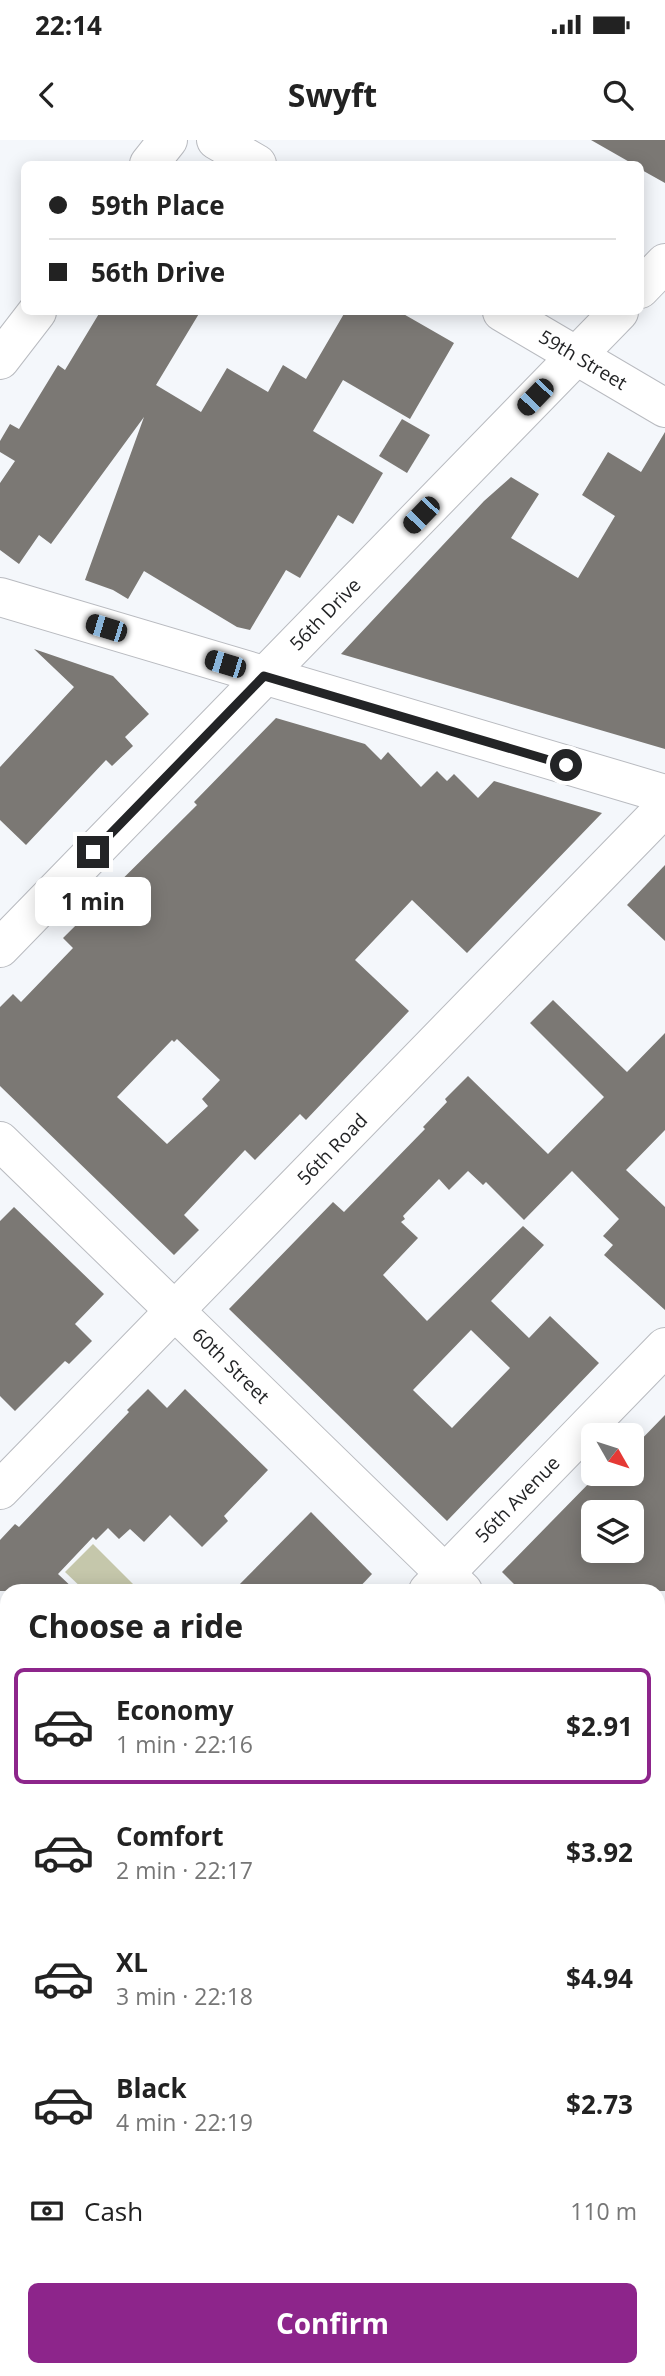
<!DOCTYPE html>
<html lang="en">
<head>
<meta charset="utf-8">
<style>
  :root { --surface:#fff; --page:#f2f2f2; --text:#222; --muted:#767676; --line:#e0e0e0; --accent:#8d258b }
  body { margin:0; font-family:"Open Sans",sans-serif; background:var(--page); color:var(--text); height:100vh; display:flex; flex-direction:column; font-size:26px; white-space:nowrap }
  * { box-sizing:border-box; margin:0 }
  p { font-size:23px; color:var(--muted) }
  .icon { flex:none; width:38px; height:38px; fill:none; stroke:currentColor; stroke-width:2; stroke-linecap:round; stroke-linejoin:round }
  .map { position:relative; flex:1; overflow:hidden }
  .details { position:absolute; left:0px; top:1444px; width:665px; height:793px; display:flex; flex-direction:column; background:var(--surface); border-radius:21px 21px 0 0; box-shadow:0 4px 18px #0003 }
  .details>* { flex:none }
  .banner { position:absolute; left:21px; top:21px; width:623px; height:154px; border-radius:10px; box-shadow:0 4px 18px #0003; display:grid; align-content:center; height:154px; padding:0 28px; background:var(--surface) }
  .needle { width:46px; rotate:129deg }
  .tools { position:absolute; left:581px; top:1283px; display:grid; gap:14px }
  .tools a { display:grid; place-items:center; width:63px; height:63px; border-radius:10px; background:var(--surface); box-shadow:0 4px 18px #0003; font-size:35px }
  .end { position:absolute; width:32px; height:32px; margin:-16px; border:9px solid #232426; background:#fff; box-shadow:0 0 0 4px #fff }
  .from { border-radius:50% }
  .bubble { position:absolute; height:49px; border-radius:10px; background:var(--surface); box-shadow:0 4px 18px #0003; font-size:23px; font-weight:700; line-height:49px; text-align:center }
  .car { position:absolute; width:21px; height:42px; margin:-21px -10px; border-radius:9px; box-shadow:0 0 5px 2px #0007; background:linear-gradient(#222 24%,#8ab4d8 0 40%,#222 0 76%,#8ab4d8 0 86%,#222 0) }
  .banner b { display:flex; align-items:center; gap:24px; height:66px; font-size:26px }
  .banner b+b { border-top:2px solid var(--line) }
  .banner i { width:18px; height:18px; background:var(--text) }
  ul { padding:0; list-style:none }
  li { display:flex; align-items:center; gap:21px; height:116px; margin:0 14px 10px; padding:0 14px; border:4px solid transparent; border-radius:10px }
  li div { flex:1 }
  li b { display:block; font-size:26px }
  li em { font-style:normal; font-weight:700 }
  li.active { border-color:var(--accent) }
  li>.icon { width:63px; height:63px; stroke-width:1.5 }
  h2 { padding:0 28px; font-size:32px; line-height:84px }
  .pay { display:flex; align-items:center; gap:18px; height:77px; padding:0 28px; font-size:26px }
  .pay p { margin-inline-start:auto }
  .primary-button { display:flex; gap:14px; margin-top:auto; padding:14px 28px }
  .primary-button a { flex:1; height:80px; border-radius:10px; background:var(--accent); color:#fff; font-size:28px; font-weight:700; line-height:80px; text-align:center }
  .status { display:flex; justify-content:space-between; align-items:center; height:49px; padding:0 35px; background:var(--surface); direction:ltr }
  .status svg { height:19px; fill:currentColor }
  header { display:flex; justify-content:space-between; align-items:center; height:91px; padding:0 28px; background:var(--surface); font-size:32px; font-weight:700 }
  .map>svg:first-child { display:block }
  .green { fill:#c5c7ab }
  .building { fill:#7b7874; fill-rule:evenodd }
  .lines { fill:none; stroke-linecap:round; stroke-linejoin:round }
  .minor-casing { stroke:#b9bbc0; stroke-width:40 }
  .tertiary-casing { stroke:#b9bbc0; stroke-width:40 }
  .secondary-casing { stroke:#b9bbc0; stroke-width:40 }
  .motorway-casing { stroke:#b9bbc0; stroke-width:40 }
  .path { stroke:#8e9093; stroke-width:4.5; stroke-dasharray:3.5 5; stroke-linecap:butt }
  .minor { stroke:#fff; stroke-width:38 }
  .tertiary { stroke:#fff; stroke-width:38 }
  .secondary { stroke:#fff; stroke-width:38 }
  .motorway { stroke:#fff; stroke-width:38 }
  .route { stroke:#232426; stroke-width:9 }
  .labels { text-anchor:middle; dominant-baseline:central; stroke-width:6; stroke-linejoin:round; paint-order:stroke }
  .street-label { font-size:19px; fill:#232426; stroke:#fff }
</style>
</head>
<body>
<div class="status"><b>22:14</b><svg viewBox="0 0 49 12"><path d="M0 12V9h3v3zM5 12V6h3v6zM10 12V3h3v9zM15 12V0h3v12zM26 1h20v11H26zM47 4h2v5h-2z"/></svg></div>
<header><svg class="icon" aria-label="back" viewBox="0 0 24 24"><path d="M15 5l-7 7 7 7"/></svg>Swyft<svg class="icon" aria-label="search" viewBox="0 0 24 24"><circle cx="10" cy="10" r="6"/><path d="M15 15l6 6"/></svg></header>
<div class="map">
<svg width="665" height="2236" viewBox="0 0 665 2236">
  <rect width="100%" height="100%" fill="#f4f7fb"/>
  <g class="green">
    <path d="M93,1404L140,1451H85L65,1432Z"/>
    <path d="M665,1813V1903L658,1904V1820Z"/>
    <path d="M665,1975V2022L658,2027V1977Z"/>
    <path d="M665,2070V2125L658,2128V2076Z"/>
    <path d="M247,2230H415L407,2236H241Z"/>
  </g>
  <g class="building">
    <path d="M591,0H665V43L640,29V24H633Z"/>
    <path d="M100,172H200L156,245L201,272L227,228L268,252L283,225L306,239L345,172H400L454,203L410,279L343,240L313,291L383,333L353,384L338,375L300,438L286,430L250,490L237,487L144,431L128,459L113,450L85,440L144,277L51,404L39,395L19,424L0,410V343L15,321L0,312V301L10,284L19,289L58,225L65,230Z"/>
    <path d="M402,279L430,295L407,333L379,316Z"/>
    <path d="M665,292V609L341,514L484,361L511,337L539,354L511,398L578,438L615,376L582,355L608,312L641,332Z"/>
    <path d="M34,509L113,536L149,574L125,597L133,606L112,626L106,620L26,705L0,680V627L74,547Z"/>
    <path d="M276,578L365,604L381,620L388,612L421,647L437,631L447,641L454,634L478,658L494,641L602,673L467,813L412,760L355,820L409,871L306,980L300,974L255,1020L245,1010L184,1075L199,1090L174,1115L0,946V867L13,854L21,862L73,808L63,798L197,665L194,662ZM177,899L220,940L202,959L208,966L167,1004L117,957L172,900L174,902Z"/>
    <path d="M665,725V801L627,765Z"/>
    <path d="M553,860L627,932L665,893V990L626,1030L665,1067V1170L604,1115L613,1105L603,1096L619,1079L572,1031L524,1080L486,1042L483,1045L468,1031L449,1050L439,1039L403,1076L405,1079L401,1082L418,1098L383,1135L427,1181L523,1086L544,1105L491,1161L529,1198L550,1176L599,1223L447,1381L229,1169L333,1062L344,1072L425,989L423,987L447,962L445,959L468,936L548,1014L604,957L530,883ZM471,1190L510,1228L452,1288L413,1250Z"/>
    <path d="M14,1067L104,1154L75,1184L92,1201L69,1224L65,1221L15,1271L0,1256V1081Z"/>
    <path d="M148,1249L167,1268L185,1249L268,1330L224,1376L228,1381L202,1407L170,1375L144,1402L130,1389L119,1399L108,1388L96,1400L93,1397L58,1434L76,1451H0V1400L15,1384L19,1387L129,1272L127,1270Z"/>
    <path d="M665,1275V1451H521L502,1432L598,1334H632V1309ZM593,1372H632V1410H593Z"/>
    <path d="M311,1372L372,1434L356,1451H233Z"/>
  </g>
  <g class="lines">
    <g class="minor-casing">
      <g id="minor">
        <path d="M640,149L665,123"/>
        <path d="M0,457L665,654"/>
        <path id="s1" d="M0,808L619,172"/>
        <path id="s2" d="M0,1001L463,1451"/>
        <path id="s3" d="M0,1350L665,667"/>
        <path d="M658,1637L665,1643"/>
        <path d="M658,1757L665,1749"/>
        <path d="M0,2105L7,2112"/>
        <path d="M128,2230L135,2236"/>
      </g>
    </g>
    <g class="tertiary-casing">
      <g id="tertiary">
        <path d="M216,0L257,24"/>
        <path d="M149,24L168,0"/>
        <path id="s4" d="M502,172L665,268"/>
        <path d="M0,220L37,172"/>
        <path id="s5" d="M428,1451L665,1207"/>
        <path d="M0,1891L7,1884"/>
      </g>
    </g>
    <g class="secondary-casing">
      <g id="secondary">
        <path d="M658,1954L665,1952"/>
        <path d="M198,2236L204,2230"/>
      </g>
    </g>
    <g class="motorway-casing">
      <g id="motorway">
        <path d="M658,2053L665,2048"/>
        <path d="M658,2170L665,2166"/>
        <path d="M439,2236L446,2230"/>
        <path d="M547,2236L558,2230"/>
        <path d="M640,2236L652,2230"/>
      </g>
    </g>
    <g class="path">
      <path d="M0,2187L7,2190"/>
      <path d="M47,2230L49,2236"/>
    </g>
    <use href="#minor" class="minor"/>
    <use href="#tertiary" class="tertiary"/>
    <use href="#secondary" class="secondary"/>
    <use href="#motorway" class="motorway"/>
  </g>
  <g class="lines">
    <path class="route" d="M93,712L264,536L566,625"/>
  </g>
  <g class="labels">
    <g class="street-label">
      <text stroke="none"><textPath href="#s4" startOffset="94">59th Street</textPath></text>
      <text stroke="none"><textPath href="#s1" startOffset="466">56th Drive</textPath></text>
      <text stroke="none"><textPath href="#s3" startOffset="476">56th Road</textPath></text>
      <text stroke="none"><textPath href="#s2" startOffset="322">60th Street</textPath></text>
      <text stroke="none"><textPath href="#s5" startOffset="128">56th Avenue</textPath></text>
    </g>
  </g>
</svg>
<div class="tools">
<a><svg class="needle" viewBox="-14 -14 28 28"><path d="M0-13l5 13h-10z" fill="#e53935"/><path d="M0 13l5-13h-10z" fill="#767676"/></svg></a>
<a><svg class="icon" aria-label="layers" viewBox="0 0 24 24"><path d="M12 4l9 5-9 5-9-5zM3 14l9 5 9-5"/></svg></a>
</div>
<i class="end from" style="left:566px;top:625px"></i>
<i class="end" style="left:93px;top:712px"></i>
<div class="bubble" style="left:35px;top:737px;width:116px">1 min</div>
<i class="car" style="left:535px;top:257px;rotate:224deg"></i>
<i class="car" style="left:421px;top:375px;rotate:224deg"></i>
<i class="car" style="left:106px;top:488px;rotate:287deg"></i>
<i class="car" style="left:225px;top:524px;rotate:287deg"></i>
<div class="banner">
<b><i class="from"></i>59th Place</b>
<b><i></i>56th Drive</b>
</div>
<section class="details">
<h2>Choose a ride</h2>
<ul>
<li class="active"><svg class="icon" aria-label="car" viewBox="0 0 24 24"><path d="M5 17H2v-5l4-1 3-4h7l3 4 3 1v5h-3M9 17h6M6 11h13"/><circle cx="7" cy="17" r="2"/><circle cx="17" cy="17" r="2"/></svg><div><b>Economy</b><p>1 min · 22:16</p></div><em>$2.91</em></li>
<li><svg class="icon" aria-label="car" viewBox="0 0 24 24"><path d="M5 17H2v-5l4-1 3-4h7l3 4 3 1v5h-3M9 17h6M6 11h13"/><circle cx="7" cy="17" r="2"/><circle cx="17" cy="17" r="2"/></svg><div><b>Comfort</b><p>2 min · 22:17</p></div><em>$3.92</em></li>
<li><svg class="icon" aria-label="car" viewBox="0 0 24 24"><path d="M5 17H2v-5l4-1 3-4h7l3 4 3 1v5h-3M9 17h6M6 11h13"/><circle cx="7" cy="17" r="2"/><circle cx="17" cy="17" r="2"/></svg><div><b>XL</b><p>3 min · 22:18</p></div><em>$4.94</em></li>
<li><svg class="icon" aria-label="car" viewBox="0 0 24 24"><path d="M5 17H2v-5l4-1 3-4h7l3 4 3 1v5h-3M9 17h6M6 11h13"/><circle cx="7" cy="17" r="2"/><circle cx="17" cy="17" r="2"/></svg><div><b>Black</b><p>4 min · 22:19</p></div><em>$2.73</em></li>
</ul>
<div class="pay"><svg class="icon" aria-label="cash" viewBox="0 0 24 24"><path d="M3 7h18v10H3z"/><circle cx="12" cy="12" r="2"/></svg>Cash<p>110 m</p></div>
<div class="primary-button"><a>Confirm</a></div>
</section>
</div>
</body>
</html>
